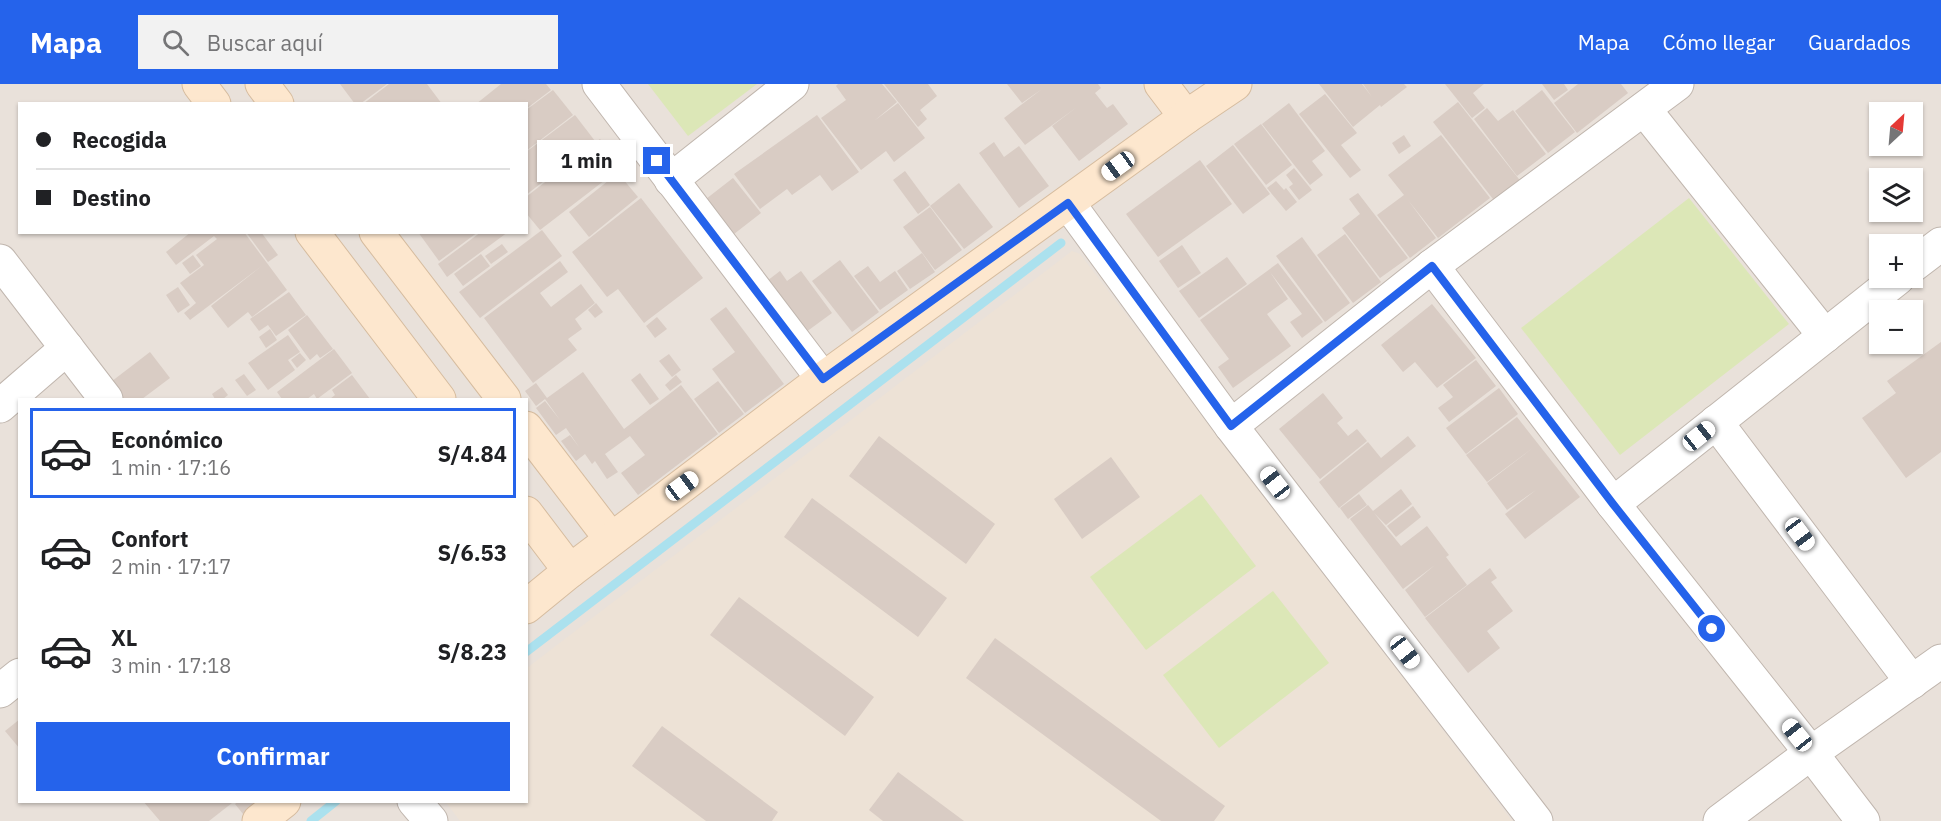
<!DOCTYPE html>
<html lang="es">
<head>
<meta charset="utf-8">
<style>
  :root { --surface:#fff; --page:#f2f2f2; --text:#202124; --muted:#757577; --line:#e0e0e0; --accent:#2563eb }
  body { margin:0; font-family:"IBM Plex Sans",sans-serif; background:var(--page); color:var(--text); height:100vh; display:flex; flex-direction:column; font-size:22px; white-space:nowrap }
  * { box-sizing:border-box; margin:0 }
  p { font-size:20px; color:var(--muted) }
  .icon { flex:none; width:33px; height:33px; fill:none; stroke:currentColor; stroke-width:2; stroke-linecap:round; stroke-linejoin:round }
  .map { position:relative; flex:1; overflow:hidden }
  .side { position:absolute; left:18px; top:314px; width:510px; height:405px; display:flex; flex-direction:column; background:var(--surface); border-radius:0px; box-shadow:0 2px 4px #0004 }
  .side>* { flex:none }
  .top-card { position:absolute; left:18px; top:18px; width:510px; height:132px; border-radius:0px; box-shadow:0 2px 4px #0004; display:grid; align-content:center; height:132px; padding:0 18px; background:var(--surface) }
  .needle { width:39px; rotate:26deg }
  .buttons { position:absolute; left:1869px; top:18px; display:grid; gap:12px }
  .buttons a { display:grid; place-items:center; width:54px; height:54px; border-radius:0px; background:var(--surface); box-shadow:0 2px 4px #0004; font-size:30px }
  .end { position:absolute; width:27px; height:27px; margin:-14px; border:8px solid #2563eb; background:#fff; box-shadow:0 0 0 3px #fff }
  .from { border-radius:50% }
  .bubble { position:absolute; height:42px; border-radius:0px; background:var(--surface); box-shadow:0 2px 4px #0004; font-size:20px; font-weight:700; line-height:42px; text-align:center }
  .car { position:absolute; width:18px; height:36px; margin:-18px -9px; border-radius:8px; box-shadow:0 0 4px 2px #0007; background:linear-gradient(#fff 24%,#345 0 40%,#fff 0 76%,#345 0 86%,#fff 0) }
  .top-card b { display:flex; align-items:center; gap:21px; height:57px; font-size:22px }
  .top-card b+b { border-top:2px solid var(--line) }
  .top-card i { width:15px; height:15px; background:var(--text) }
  ul { padding:10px 0 0; list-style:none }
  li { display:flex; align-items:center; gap:18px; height:90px; margin:0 12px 9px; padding:0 6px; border:3px solid transparent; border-radius:0px }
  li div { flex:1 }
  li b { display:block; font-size:22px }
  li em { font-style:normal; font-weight:700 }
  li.selected { border-color:var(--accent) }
  li>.icon { width:54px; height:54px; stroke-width:1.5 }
  .action { display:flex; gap:12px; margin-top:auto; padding:12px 18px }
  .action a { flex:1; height:69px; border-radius:0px; background:var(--accent); color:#fff; font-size:24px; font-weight:700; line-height:69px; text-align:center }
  header { display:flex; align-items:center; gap:36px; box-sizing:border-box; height:84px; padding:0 30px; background:var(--accent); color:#fff }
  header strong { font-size:28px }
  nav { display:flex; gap:33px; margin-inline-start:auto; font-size:21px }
  .search { width:420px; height:54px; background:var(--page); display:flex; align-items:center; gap:15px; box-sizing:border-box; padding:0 21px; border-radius:0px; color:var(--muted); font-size:22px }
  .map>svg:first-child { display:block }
  .residential { fill:#e9e1da; fill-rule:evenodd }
  .education { fill:#ede2d6 }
  .green { fill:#dce7b7 }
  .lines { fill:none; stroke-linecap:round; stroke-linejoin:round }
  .stream { stroke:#abe1ee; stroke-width:9 }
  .building { fill:#d9ccc4 }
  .street-casing { stroke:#c0b6ae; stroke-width:35 }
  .secondary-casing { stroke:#d6bc9f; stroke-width:35 }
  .street { stroke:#fff; stroke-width:33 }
  .secondary { stroke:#fde7ce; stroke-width:33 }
  .route { stroke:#2563eb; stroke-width:8 }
</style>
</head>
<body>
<header>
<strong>Mapa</strong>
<div class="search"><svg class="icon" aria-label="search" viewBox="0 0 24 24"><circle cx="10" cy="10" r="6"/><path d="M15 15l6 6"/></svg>Buscar aquí</div>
<nav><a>Mapa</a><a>Cómo llegar</a><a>Guardados</a></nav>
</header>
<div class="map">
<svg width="1941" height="737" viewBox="0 0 1941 737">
  <rect width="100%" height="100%" fill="#f5f0ec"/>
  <path class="residential" d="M0,0H1941V737H0ZM20,20H526V148H20ZM1880,28H1912V62H1880ZM1880,94H1912V128H1880ZM1880,160H1912V194H1880ZM1880,226H1912V260H1880ZM20,315H526V717H20Z"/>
  <path class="education" d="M1072,167L1080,170L1512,737H460L445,717H526L527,584Z"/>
  <g class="green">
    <path d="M648,0H757L688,52Z"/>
    <path d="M1689,114L1789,240L1620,371L1521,244Z"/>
    <path d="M1201,410L1256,482L1146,566L1090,493Z"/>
    <path d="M1273,507L1329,579L1219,664L1163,591Z"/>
  </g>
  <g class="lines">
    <g class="stream">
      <path d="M526,568L1061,159"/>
      <path d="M311,737L336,717"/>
    </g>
  </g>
  <g class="building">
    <path d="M340,0H387L360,20H355Z"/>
    <path d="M389,0H427L442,20H363Z"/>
    <path d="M501,0H546L551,6L526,25V20H476Z"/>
    <path d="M838,0H882L897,18L874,37L898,19L925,54L894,78L886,67L861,86L821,34L846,16L836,2Z"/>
    <path d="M884,0H928L937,12L920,26L927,35L918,43Z"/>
    <path d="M1007,0H1098L1101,4L1095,9L1107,24L1113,20L1128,40L1079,77L1052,42L1077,23L1025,61L1004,34L1042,5L1022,19Z"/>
    <path d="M1319,0H1362L1372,13L1363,0H1404L1407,3L1381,23L1380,21L1353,43Z"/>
    <path d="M1445,0H1484L1473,9L1485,24L1472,34Z"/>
    <path d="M1542,0H1564L1568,6L1554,16Z"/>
    <path d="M1578,0H1621L1628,9L1577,49L1554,19Z"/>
    <path d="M553,6L573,31L526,67V26Z"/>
    <path d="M1542,6L1575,48L1548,69L1515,27Z"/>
    <path d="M1325,10L1357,49L1341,61L1361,86L1350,94L1299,30Z"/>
    <path d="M1458,18L1526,104L1500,124L1433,38Z"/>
    <path d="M1289,19L1325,67L1312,77L1323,91L1310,101L1262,40Z"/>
    <path d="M1487,24L1498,37L1513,26L1546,70L1517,92L1474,35Z"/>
    <path d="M575,31L595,57L526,111V68Z"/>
    <path d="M817,31L859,88L832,107L820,91L792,111L787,105L760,125L734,90Z"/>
    <path d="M1261,40L1292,81L1266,101L1234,60Z"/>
    <path d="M1404,51L1411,62L1399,70L1392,59Z"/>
    <path d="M1441,51L1490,114L1438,154L1408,116L1436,154L1410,174L1377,131L1404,111L1388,91Z"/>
    <path d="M600,55L622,83L540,146L526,129V113Z"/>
    <path d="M994,58L1004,73L1019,62L1049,102L1019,124L979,69Z"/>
    <path d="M1233,61L1270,110L1243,130L1206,82Z"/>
    <path d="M1200,76L1232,120L1158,173L1126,130Z"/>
    <path d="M1294,84L1312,106L1299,116L1289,103L1293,100L1286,91Z"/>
    <path d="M905,87L930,121L918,130L893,96Z"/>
    <path d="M618,89L638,113L589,153L569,128Z"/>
    <path d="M733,94L761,129L734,150L706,115Z"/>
    <path d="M1276,97L1284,106L1286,104L1297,118L1286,127L1267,104Z"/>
    <path d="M959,99L993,143L964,165L930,122Z"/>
    <path d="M1358,109L1408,174L1380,194L1342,144L1360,130L1349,115Z"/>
    <path d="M641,114L703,194L644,239L618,205L607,213L572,168Z"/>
    <path d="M930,123L962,166L935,186L903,143Z"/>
    <path d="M542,146L562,172L480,234L459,208Z"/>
    <path d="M191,148H244L287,206L252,233L248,228L228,244L211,222L263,181L190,236L184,229L196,219L180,199L204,181L196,171L217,155L214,152L176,181L166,168Z"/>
    <path d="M246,148H261L278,171L268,178Z"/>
    <path d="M418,148H478L439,177Z"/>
    <path d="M481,148H508L447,193L438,180Z"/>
    <path d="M1345,150L1381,198L1353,219L1317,171Z"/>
    <path d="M1302,153L1350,219L1325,238L1276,172Z"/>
    <path d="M502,160L508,168L491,180L485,172Z"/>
    <path d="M1182,161L1201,189L1178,204L1159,177Z"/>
    <path d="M922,169L935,188L910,205L897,187Z"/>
    <path d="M481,170L490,182L463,202L454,190Z"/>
    <path d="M193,171L201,182L190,190L182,179Z"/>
    <path d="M1227,173L1247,200L1199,234L1179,207Z"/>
    <path d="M840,176L879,228L852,248L812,197Z"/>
    <path d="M560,177L568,188L540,209L551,223L581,200L595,219L575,235L582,245L568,255L577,266L533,299L484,234Z"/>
    <path d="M1278,179L1323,238L1302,254L1290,238L1302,230L1270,188L1288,215L1267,230L1291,262L1233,304L1218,283L1229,275L1200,236Z"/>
    <path d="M868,182L880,198L895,187L908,206L880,226L854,192Z"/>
    <path d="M780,187L787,197L801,187L832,229L802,251L763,200Z"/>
    <path d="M178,203L190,221L178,229L166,211Z"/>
    <path d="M289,208L306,231L276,252L268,241L259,247L250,235Z"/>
    <path d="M596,219L603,228L595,234L588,226Z"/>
    <path d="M1432,220L1476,274L1437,304L1415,278L1403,288L1381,261Z"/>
    <path d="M726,223L784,300L745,329L712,285L735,268L710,235Z"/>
    <path d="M307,231L333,265L320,274L317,270L310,276L288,246Z"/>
    <path d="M657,233L667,245L655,254L646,242Z"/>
    <path d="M270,245L277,256L266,264L259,253Z"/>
    <path d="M288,251L300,268L288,276L295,286L268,306L248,279Z"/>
    <path d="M1941,258V368L1906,394L1862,334L1896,309L1887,297Z"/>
    <path d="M334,265L352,289L317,315L314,310L307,315H282L277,308Z"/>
    <path d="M150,268L170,294L142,315H112L103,304Z"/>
    <path d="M300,269L306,276L297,284L291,276Z"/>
    <path d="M669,270L681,286L672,293L659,277Z"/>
    <path d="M1476,276L1496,302L1449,338L1438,324L1453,313L1443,301Z"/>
    <path d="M583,288L624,345L681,301L718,350L638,411L621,389L645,371L630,352L605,370L618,388L607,395L595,377L592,380L585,370L576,377L561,357L570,351L579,363L566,344L556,351L536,324L545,317L560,336L545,315L536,322L525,307L536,299L547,314Z"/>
    <path d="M640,289L659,315L650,321L631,296Z"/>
    <path d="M244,290L256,306L247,312L235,296Z"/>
    <path d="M352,291L370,315H330L335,311L332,306Z"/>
    <path d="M676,291L682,298L670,307L665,301Z"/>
    <path d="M718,297L744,330L719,349L694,315Z"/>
    <path d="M222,303L228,311L223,315H215L212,310Z"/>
    <path d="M1499,304L1518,330L1466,370L1446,344Z"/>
    <path d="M1323,309L1343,334L1337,339L1348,352L1357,345L1367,357L1320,395L1279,345Z"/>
    <path d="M1517,333L1580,413L1525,455L1505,430L1536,406L1507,426L1487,399L1534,363L1487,398L1466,371Z"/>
    <path d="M879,352L995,440L966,480L849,392Z"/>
    <path d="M1408,352L1416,362L1339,424L1319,398L1368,358L1381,374Z"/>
    <path d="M1111,373L1140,413L1082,455L1054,415Z"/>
    <path d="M1401,405L1412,420L1386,441L1374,429L1401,462L1427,442L1449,471L1446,473L1467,501L1425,533L1405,506L1435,481L1403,505L1350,435L1368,421L1373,427Z"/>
    <path d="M1359,410L1367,421L1348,435L1340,424Z"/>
    <path d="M812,414L947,514L918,553L784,453Z"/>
    <path d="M1413,422L1421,433L1396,453L1387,442Z"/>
    <path d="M1490,484L1497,494L1491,498L1513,527L1487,547L1500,564L1468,589L1425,534Z"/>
    <path d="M739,513L874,613L845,652L710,551Z"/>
    <path d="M995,554L1225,722L1214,737H1161L966,594Z"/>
    <path d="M20,635V665L5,647Z"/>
    <path d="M662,642L778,728L772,737H706L632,682Z"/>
    <path d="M898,688L964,737H883L869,726Z"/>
    <path d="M143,717H231L232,719L209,737H160Z"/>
    <path d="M239,717H254L256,720L243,730L235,720Z"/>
  </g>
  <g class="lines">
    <g class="street-casing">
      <g id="street">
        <path d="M599,0L823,295"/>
        <path d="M1644,25L1825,252"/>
        <path d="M671,96L792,0"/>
        <path d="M1068,119L1231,342L1536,737"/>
        <path d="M0,177L106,315"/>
        <path d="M1432,182L1613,420L1811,669L1863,737"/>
        <path d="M1912,182L1941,160"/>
        <path d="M0,322L67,264"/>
        <path d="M1716,338L1912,598"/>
        <path d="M1231,342L1432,182L1677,0"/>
        <path d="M1613,420L1898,194"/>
        <path d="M0,607L20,591"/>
        <path d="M414,717L431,737"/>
        <path d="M1720,737L1811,669L1941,577"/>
      </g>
    </g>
    <g class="secondary-casing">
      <g id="secondary">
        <path d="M199,0L214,20"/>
        <path d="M262,0L277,20"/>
        <path d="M1161,0L1186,33"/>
        <path d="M312,148L439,315"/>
        <path d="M376,148L504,315"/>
        <path d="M526,344L611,455"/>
        <path d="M526,429L570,487"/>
        <path d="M526,523L570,487L823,295L1186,33L1235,0"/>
        <path d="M259,737L284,717"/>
      </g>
    </g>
    <use href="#street" class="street"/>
    <use href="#secondary" class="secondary"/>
  </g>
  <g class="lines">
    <path class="route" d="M657,77L823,295L1068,119L1231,342L1432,182L1613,420L1712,545"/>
  </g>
</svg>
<div class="buttons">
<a><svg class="needle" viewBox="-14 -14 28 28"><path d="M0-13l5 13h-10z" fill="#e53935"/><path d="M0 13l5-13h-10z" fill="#757577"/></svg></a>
<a><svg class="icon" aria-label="layers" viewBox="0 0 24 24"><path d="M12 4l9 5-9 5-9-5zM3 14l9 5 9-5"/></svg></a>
<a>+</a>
<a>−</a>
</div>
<i class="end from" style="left:1712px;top:545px"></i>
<i class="end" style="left:657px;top:77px"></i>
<div class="bubble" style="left:537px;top:56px;width:99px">1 min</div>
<i class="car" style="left:1118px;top:82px;rotate:234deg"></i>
<i class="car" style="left:1699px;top:352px;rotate:51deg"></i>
<i class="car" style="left:1275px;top:399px;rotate:322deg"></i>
<i class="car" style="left:682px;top:402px;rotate:53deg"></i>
<i class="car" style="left:1800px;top:450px;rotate:143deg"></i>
<i class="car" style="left:1405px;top:568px;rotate:142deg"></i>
<i class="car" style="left:1797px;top:651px;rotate:321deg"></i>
<div class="top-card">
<b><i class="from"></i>Recogida</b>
<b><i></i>Destino</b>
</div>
<section class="side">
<ul>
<li class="selected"><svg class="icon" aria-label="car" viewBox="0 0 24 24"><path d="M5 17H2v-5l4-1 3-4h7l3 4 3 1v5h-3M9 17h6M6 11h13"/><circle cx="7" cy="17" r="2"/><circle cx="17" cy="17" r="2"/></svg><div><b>Económico</b><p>1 min · 17:16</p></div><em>S/4.84</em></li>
<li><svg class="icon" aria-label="car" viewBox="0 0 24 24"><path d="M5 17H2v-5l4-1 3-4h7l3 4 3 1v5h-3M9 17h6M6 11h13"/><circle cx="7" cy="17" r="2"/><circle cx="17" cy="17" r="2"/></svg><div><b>Confort</b><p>2 min · 17:17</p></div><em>S/6.53</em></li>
<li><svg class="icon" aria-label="car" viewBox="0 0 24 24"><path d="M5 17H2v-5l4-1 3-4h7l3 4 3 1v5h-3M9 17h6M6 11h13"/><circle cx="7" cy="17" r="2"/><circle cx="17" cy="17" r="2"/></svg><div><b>XL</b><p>3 min · 17:18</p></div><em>S/8.23</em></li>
</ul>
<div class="action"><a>Confirmar</a></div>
</section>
</div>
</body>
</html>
